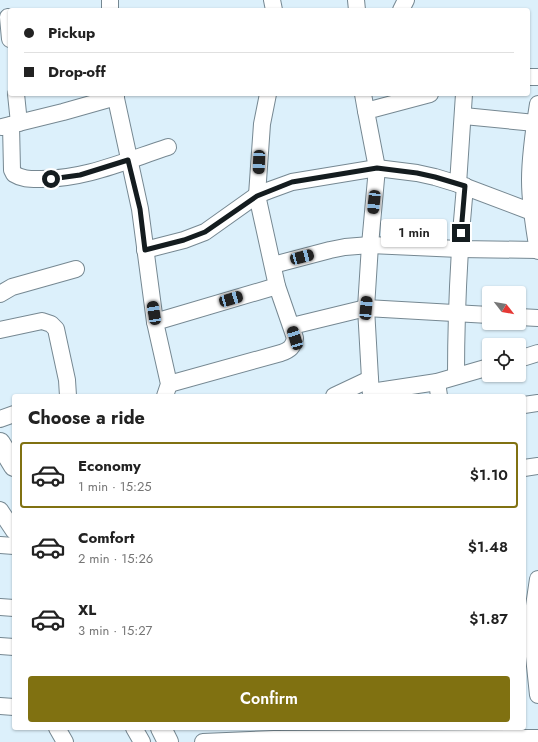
<!DOCTYPE html>
<html lang="en">
<head>
<meta charset="utf-8">
<style>
  :root { --surface:#fff; --page:#f6f6f6; --text:#222; --muted:#767676; --line:#e0e0e0; --accent:#807111 }
  body { margin:0; font-family:Jost,sans-serif; background:var(--page); color:var(--text); height:100vh; display:flex; flex-direction:column; font-size:15px; white-space:nowrap }
  * { box-sizing:border-box; margin:0 }
  p { font-size:13px; color:var(--muted) }
  .icon { flex:none; width:22px; height:22px; fill:none; stroke:currentColor; stroke-width:2; stroke-linecap:round; stroke-linejoin:round }
  .map { position:relative; flex:1; overflow:hidden }
  .details { position:absolute; left:12px; top:394px; width:514px; height:336px; display:flex; flex-direction:column; background:var(--surface); border-radius:4px; box-shadow:0 1px 3px #0004 }
  .details>* { flex:none }
  .guide { position:absolute; left:8px; top:8px; width:522px; height:88px; border-radius:4px; box-shadow:0 1px 3px #0004; display:grid; align-content:center; height:88px; padding:0 16px; background:var(--surface) }
  .needle { width:26px; rotate:121deg }
  .fabs { position:absolute; left:482px; top:286px; display:grid; gap:8px }
  .fabs a { display:grid; place-items:center; width:44px; height:44px; border-radius:4px; background:var(--surface); box-shadow:0 1px 3px #0004; font-size:20px }
  .end { position:absolute; width:18px; height:18px; margin:-9px; border:5px solid #141c1f; background:#fff; box-shadow:0 0 0 2px #fff }
  .from { border-radius:50% }
  .bubble { position:absolute; height:28px; border-radius:4px; background:var(--surface); box-shadow:0 1px 3px #0004; font-size:13px; font-weight:600; line-height:28px; text-align:center }
  .car { position:absolute; width:12px; height:24px; margin:-12px -6px; border-radius:5px; box-shadow:0 0 3px 1px #0007; background:linear-gradient(#222 24%,#8ab4d8 0 40%,#222 0 76%,#8ab4d8 0 86%,#222 0) }
  .guide b { display:flex; align-items:center; gap:14px; height:38px; font-size:15px }
  .guide b+b { border-top:1px solid var(--line) }
  .guide i { width:10px; height:10px; background:var(--text) }
  ul { padding:0; list-style:none }
  li { display:flex; align-items:center; gap:12px; height:66px; margin:0 8px 6px; padding:0 8px; border:2px solid transparent; border-radius:4px }
  li div { flex:1 }
  li b { display:block; font-size:15px }
  li em { font-style:normal; font-weight:600 }
  li.selected { border-color:var(--accent) }
  li>.icon { width:36px; height:36px; stroke-width:1.5 }
  h2 { padding:0 16px; font-size:18px; line-height:48px }
  .cta { display:flex; gap:8px; margin-top:auto; padding:8px 16px }
  .cta a { flex:1; height:46px; border-radius:4px; background:var(--accent); color:#fff; font-size:16px; font-weight:600; line-height:46px; text-align:center }
  .map>svg:first-child { display:block }
  .lines { fill:none; stroke-linecap:round; stroke-linejoin:round }
  .minor-casing { stroke:#768892; stroke-width:18 }
  .major-casing { stroke:#768892; stroke-width:22 }
  .minor { stroke:#fff; stroke-width:16 }
  .major { stroke:#fff; stroke-width:20 }
  .route { stroke:#141c1f; stroke-width:5 }
</style>
</head>
<body>
<div class="map">
<svg width="538" height="742" viewBox="0 0 538 742">
  <rect width="100%" height="100%" fill="#dcf0fb"/>
  <g class="lines">
    <g class="minor-casing">
      <g id="minor">
        <path d="M272,0L274,10"/>
        <path d="M356,0L357,10"/>
        <path d="M110,10V0"/>
        <path d="M401,10L406,0"/>
        <path d="M8,17L10,39"/>
        <path d="M528,77H538"/>
        <path d="M16,94L19,123"/>
        <path d="M115,94L140,209L155,322L169,384L165,396"/>
        <path d="M363,94L366,111"/>
        <path d="M538,104C534,129 530,155 530,180C530,204 534,228 538,251"/>
        <path d="M464,116L535,123"/>
        <path d="M11,125L12,170L14,174C22,179 29,179 38,179C83,180 125,161 168,147"/>
        <path d="M2,127L63,112L116,97"/>
        <path d="M458,184L464,94"/>
        <path d="M145,250L184,240L205,232L257,195L270,190L292,182L377,168L417,173L435,177L458,184L532,212"/>
        <path d="M273,265L330,250L345,247L370,245L459,249L538,250"/>
        <path d="M0,294L12,287L76,269"/>
        <path d="M519,317L538,318"/>
        <path d="M155,322L277,286"/>
        <path d="M292,326L366,308L489,315"/>
        <path d="M0,330L42,321L51,324L56,329L67,380L68,396"/>
        <path d="M519,359L538,353"/>
        <path d="M456,376C456,313 459,250 465,186"/>
        <path d="M437,382L439,396"/>
        <path d="M169,384L281,353C290,350 293,347 295,338L277,286L257,195L262,124L268,94"/>
        <path d="M371,392L437,382L489,367"/>
        <path d="M334,396L370,379"/>
        <path d="M371,396L366,308L370,245L377,168L366,111L430,94"/>
        <path d="M524,405L538,403"/>
        <path d="M0,419L14,414"/>
        <path d="M524,468L538,466"/>
        <path d="M0,510L14,531"/>
        <path d="M0,545L14,546"/>
        <path d="M538,579L533,613L532,637L538,695"/>
        <path d="M0,607L14,608"/>
        <path d="M0,646L14,647"/>
        <path d="M0,706L14,707"/>
        <path d="M57,728L65,742"/>
        <path d="M134,728L142,742"/>
        <path d="M203,742L274,739L538,738"/>
      </g>
    </g>
    <g class="major-casing">
      <g id="major">
        <path d="M0,443L14,466"/>
        <path d="M161,728L168,742"/>
      </g>
    </g>
    <use href="#minor" class="minor"/>
    <use href="#major" class="major"/>
  </g>
  <g class="lines">
    <path class="route" d="M51,179L80,175L128,160L140,209L145,250L184,240L205,232L257,196L292,182L377,168L417,173L435,177L465,186L461,233"/>
  </g>
</svg>
<div class="fabs">
<a><svg class="needle" viewBox="-14 -14 28 28"><path d="M0-13l5 13h-10z" fill="#e53935"/><path d="M0 13l5-13h-10z" fill="#767676"/></svg></a>
<a><svg class="icon" aria-label="locate" viewBox="0 0 24 24"><circle cx="12" cy="12" r="6"/><path d="M12 2v4M12 18v4M2 12h4M18 12h4"/></svg></a>
</div>
<i class="end from" style="left:51px;top:179px"></i>
<i class="end" style="left:461px;top:233px"></i>
<div class="bubble" style="left:381px;top:219px;width:66px">1 min</div>
<i class="car" style="left:259px;top:162px;rotate:182deg"></i>
<i class="car" style="left:374px;top:202px;rotate:186deg"></i>
<i class="car" style="left:302px;top:257px;rotate:75deg"></i>
<i class="car" style="left:231px;top:299px;rotate:74deg"></i>
<i class="car" style="left:366px;top:308px;rotate:5deg"></i>
<i class="car" style="left:154px;top:313px;rotate:351deg"></i>
<i class="car" style="left:295px;top:338px;rotate:343deg"></i>
<div class="guide">
<b><i class="from"></i>Pickup</b>
<b><i></i>Drop-off</b>
</div>
<section class="details">
<h2>Choose a ride</h2>
<ul>
<li class="selected"><svg class="icon" aria-label="car" viewBox="0 0 24 24"><path d="M5 17H2v-5l4-1 3-4h7l3 4 3 1v5h-3M9 17h6M6 11h13"/><circle cx="7" cy="17" r="2"/><circle cx="17" cy="17" r="2"/></svg><div><b>Economy</b><p>1 min · 15:25</p></div><em>$1.10</em></li>
<li><svg class="icon" aria-label="car" viewBox="0 0 24 24"><path d="M5 17H2v-5l4-1 3-4h7l3 4 3 1v5h-3M9 17h6M6 11h13"/><circle cx="7" cy="17" r="2"/><circle cx="17" cy="17" r="2"/></svg><div><b>Comfort</b><p>2 min · 15:26</p></div><em>$1.48</em></li>
<li><svg class="icon" aria-label="car" viewBox="0 0 24 24"><path d="M5 17H2v-5l4-1 3-4h7l3 4 3 1v5h-3M9 17h6M6 11h13"/><circle cx="7" cy="17" r="2"/><circle cx="17" cy="17" r="2"/></svg><div><b>XL</b><p>3 min · 15:27</p></div><em>$1.87</em></li>
</ul>
<div class="cta"><a>Confirm</a></div>
</section>
</div>
</body>
</html>
